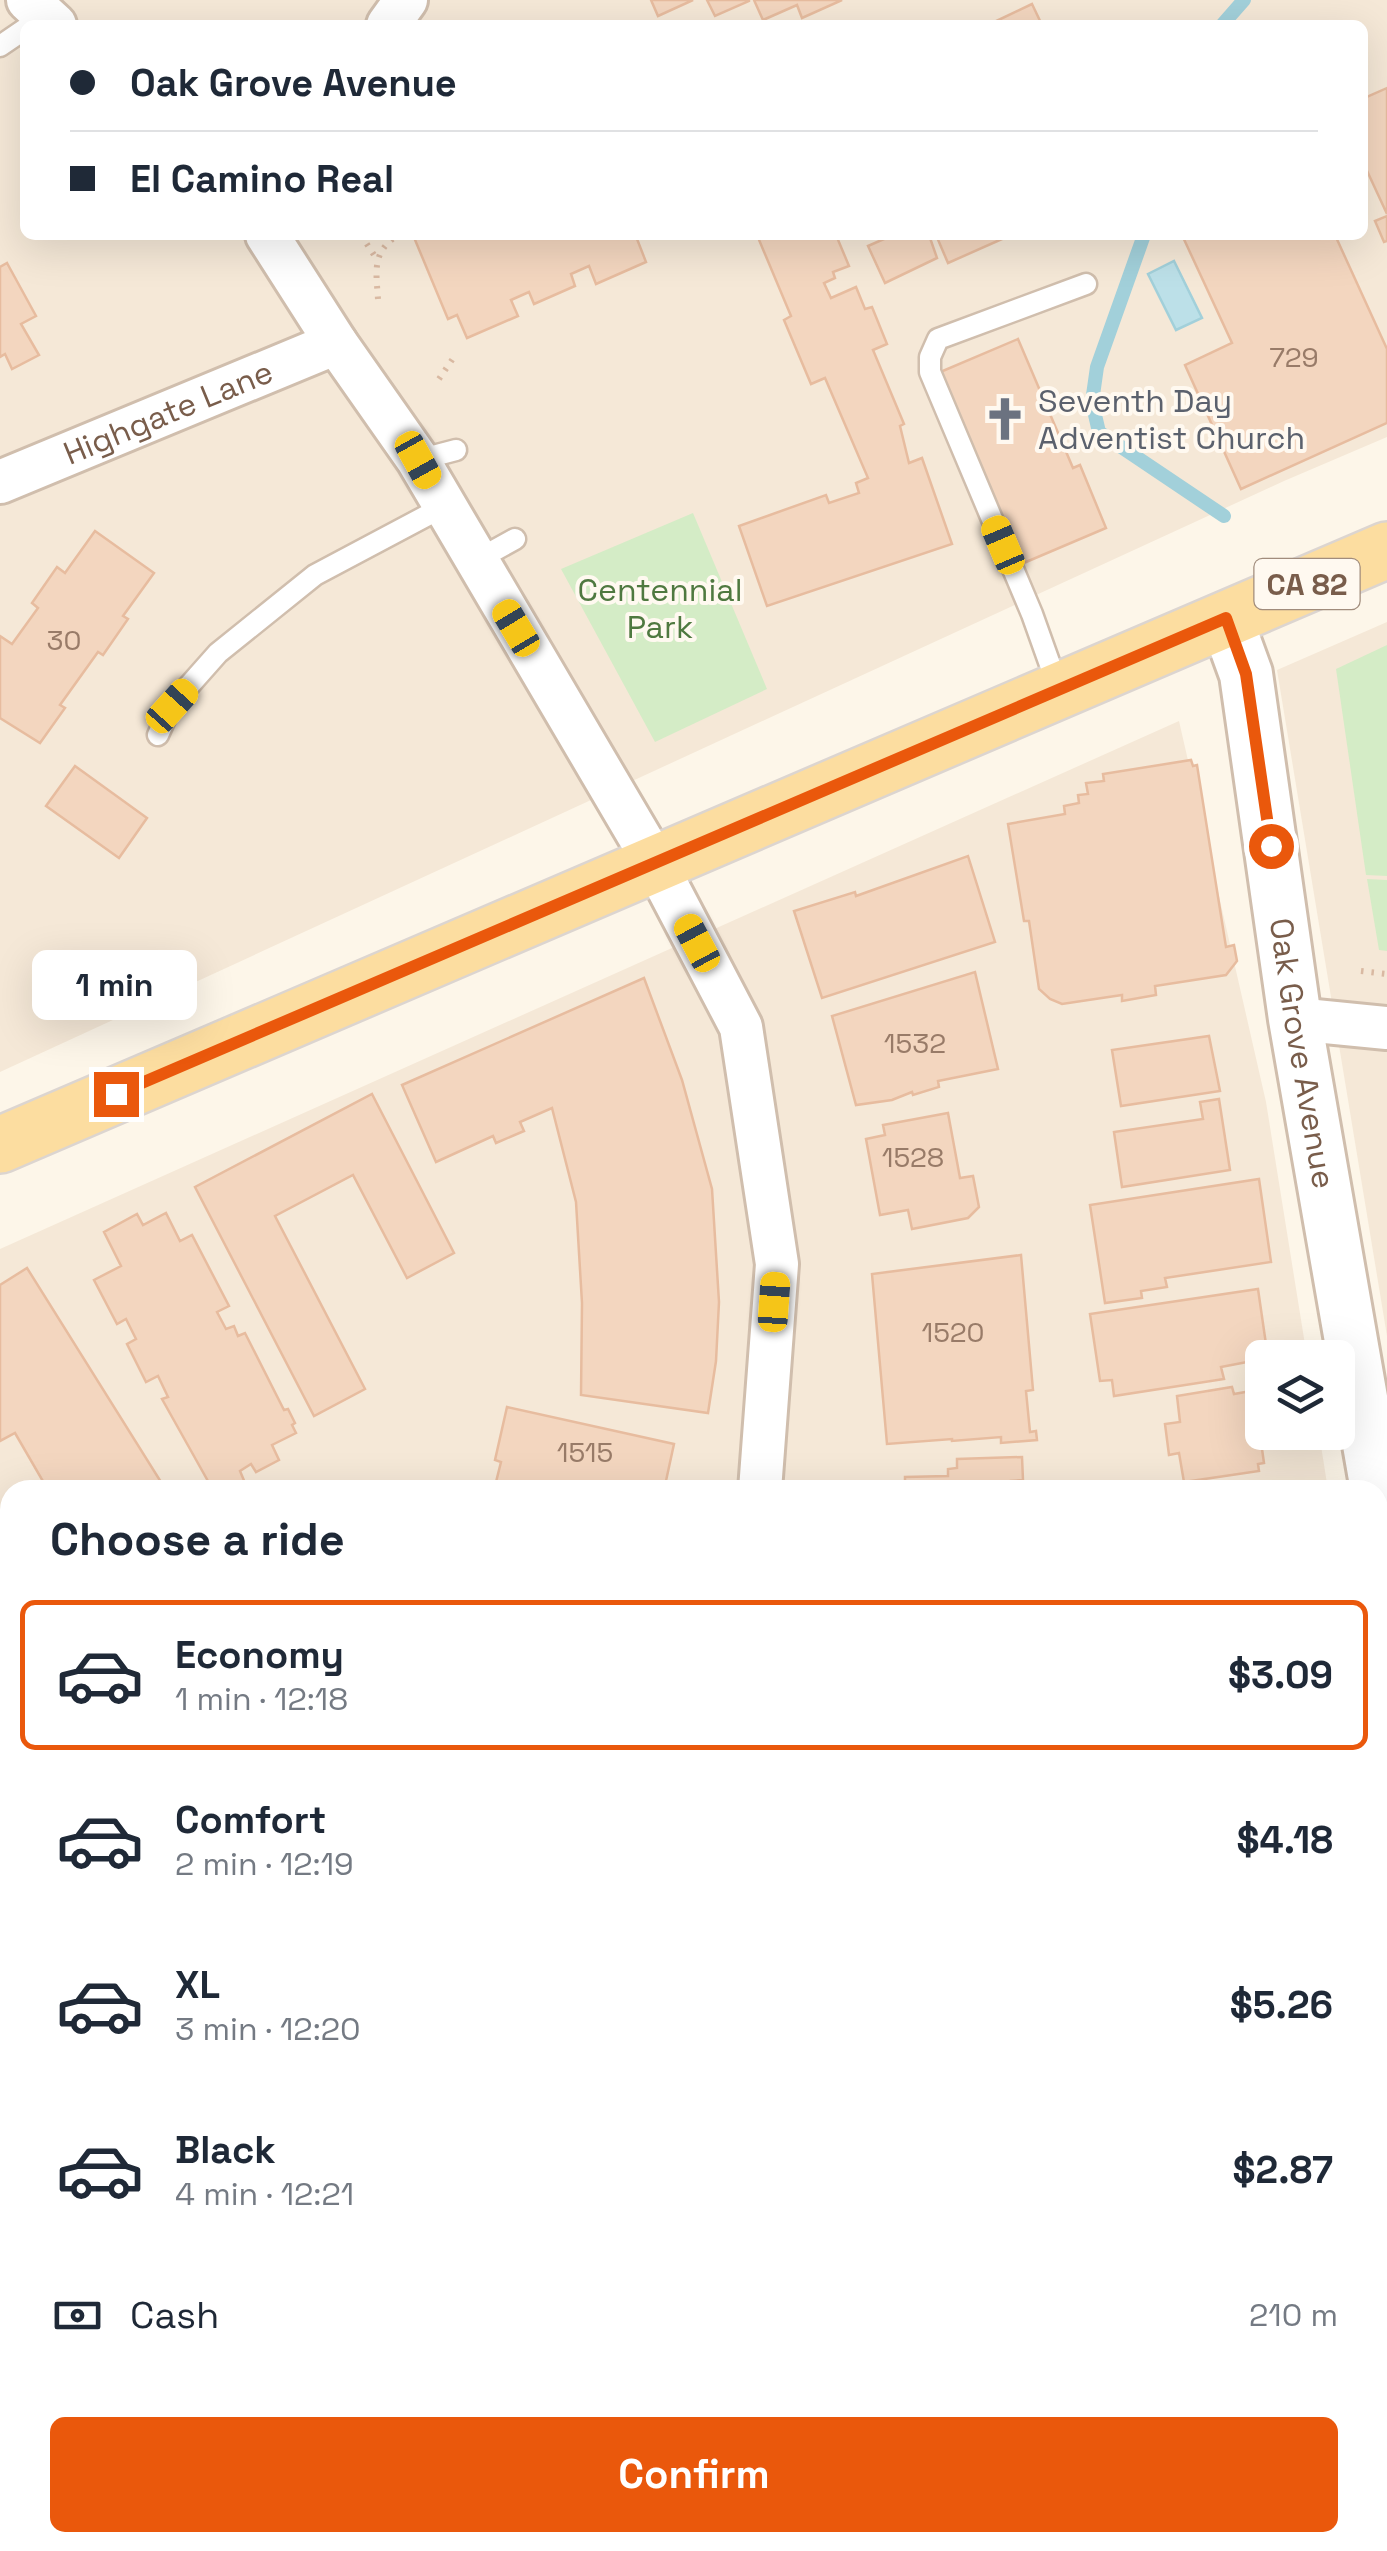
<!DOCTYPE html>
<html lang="en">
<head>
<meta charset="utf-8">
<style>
  :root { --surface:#fff; --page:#f6f6f7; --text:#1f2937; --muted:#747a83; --line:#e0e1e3; --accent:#ea580c }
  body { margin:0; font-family:"Space Grotesk",sans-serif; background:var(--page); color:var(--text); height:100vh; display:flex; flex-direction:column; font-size:38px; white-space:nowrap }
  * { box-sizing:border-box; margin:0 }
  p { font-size:32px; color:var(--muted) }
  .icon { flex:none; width:55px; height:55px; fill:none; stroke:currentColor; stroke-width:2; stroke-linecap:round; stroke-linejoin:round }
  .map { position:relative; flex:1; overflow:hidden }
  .sheet { position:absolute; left:0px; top:1480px; width:1388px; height:1072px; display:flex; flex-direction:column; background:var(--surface); border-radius:30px 30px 0 0; box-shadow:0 10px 40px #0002 }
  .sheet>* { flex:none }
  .guide { position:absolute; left:20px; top:20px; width:1348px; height:220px; border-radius:15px; box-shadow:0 10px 40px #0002; display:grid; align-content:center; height:220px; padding:0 50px; background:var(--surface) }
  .controls { position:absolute; left:1245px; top:1340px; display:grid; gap:20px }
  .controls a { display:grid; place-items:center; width:110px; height:110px; border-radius:15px; background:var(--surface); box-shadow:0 10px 40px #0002; font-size:50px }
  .end { position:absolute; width:45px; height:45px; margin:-22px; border:12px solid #ea580c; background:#fff; box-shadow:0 0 0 5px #fff }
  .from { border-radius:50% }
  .bubble { position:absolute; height:70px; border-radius:15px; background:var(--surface); box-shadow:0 10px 40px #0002; font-size:32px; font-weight:600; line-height:70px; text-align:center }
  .car { position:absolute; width:30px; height:60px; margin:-30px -15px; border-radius:12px; box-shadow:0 0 8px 2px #0007; background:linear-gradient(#f5c518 24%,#345 0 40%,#f5c518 0 76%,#345 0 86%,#f5c518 0) }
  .guide b { display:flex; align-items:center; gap:35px; height:95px; font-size:38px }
  .guide b+b { border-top:2px solid var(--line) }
  .guide i { width:25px; height:25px; background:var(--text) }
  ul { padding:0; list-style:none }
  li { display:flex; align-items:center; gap:30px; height:150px; margin:0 20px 15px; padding:0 30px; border:5px solid transparent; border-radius:15px }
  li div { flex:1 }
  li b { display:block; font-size:38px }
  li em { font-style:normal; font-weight:600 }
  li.current { border-color:var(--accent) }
  li>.icon { width:90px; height:90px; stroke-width:1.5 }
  h2 { padding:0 50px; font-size:45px; line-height:120px }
  .pay { display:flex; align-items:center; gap:25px; height:110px; padding:0 50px; font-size:38px }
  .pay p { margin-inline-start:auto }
  .primary-button { display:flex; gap:20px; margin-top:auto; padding:20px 50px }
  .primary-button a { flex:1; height:115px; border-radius:15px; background:var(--accent); color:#fff; font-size:40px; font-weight:600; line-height:115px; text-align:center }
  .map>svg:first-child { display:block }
  .residential { fill:#f5e8d7; fill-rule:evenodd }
  .green { fill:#d4ecc6 }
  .water { fill:#bce0e8; stroke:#a2d0da; stroke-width:2.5 }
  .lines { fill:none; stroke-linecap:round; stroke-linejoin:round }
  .stream { stroke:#a2d0da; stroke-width:14 }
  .building { fill:#f3d6bf; stroke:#e7bc9f; stroke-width:2.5 }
  .service-casing { stroke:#d0bead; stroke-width:25 }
  .minor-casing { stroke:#d0bead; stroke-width:48 }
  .tertiary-casing { stroke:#d0bead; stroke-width:58 }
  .primary-casing { stroke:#dcd5d0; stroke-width:60 }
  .path { stroke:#d9b9a2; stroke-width:6; stroke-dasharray:2.5 8; stroke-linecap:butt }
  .service { stroke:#fff; stroke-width:20 }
  .minor { stroke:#fff; stroke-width:42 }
  .tertiary { stroke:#fff; stroke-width:52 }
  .primary { stroke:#fcdda0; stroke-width:55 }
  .route { stroke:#ea580c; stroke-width:12 }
  .labels { text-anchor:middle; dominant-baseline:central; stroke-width:8; stroke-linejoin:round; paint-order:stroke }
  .number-label { font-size:28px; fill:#987b68 }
  .shield { fill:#fff9f0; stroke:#a18c7c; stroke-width:2.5 }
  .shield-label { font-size:30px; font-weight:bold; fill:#795d4b }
  .worship-label { font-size:32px; fill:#5b616d; stroke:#fff9f0; text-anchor:start }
  .street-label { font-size:32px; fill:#795d4b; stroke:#fff9f0 }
  .park-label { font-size:32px; fill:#4f7940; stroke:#fff9f0 }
</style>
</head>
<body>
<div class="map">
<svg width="1387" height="2551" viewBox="0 0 1387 2551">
  <rect width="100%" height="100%" fill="#fdf6e9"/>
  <g class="residential">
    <path d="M0,0H1387V437L1284,481L0,1072ZM25,25H1362V235H25Z"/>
    <path d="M1387,622V1336L1277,670Z"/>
    <path d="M1179,721L1266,1102L1307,1357L1262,1358V1432L1319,1433L1328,1490H10V2542H1378V1797L1387,1857V2551H0V1249Z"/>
  </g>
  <g class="green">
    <path d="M693,513L767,689L655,742L561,569Z"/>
    <path d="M1387,645V876L1366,875L1336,669Z"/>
    <path d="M1367,879L1387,880V951L1379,950Z"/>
  </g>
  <path class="water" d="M1174,261L1202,318L1176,330L1148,274Z"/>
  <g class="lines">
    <g class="stream">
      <path d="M1222,25L1244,0"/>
      <path d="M1144,235L1097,367L1092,402L1099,432L1224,516"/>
    </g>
  </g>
  <g class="building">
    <path d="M651,0H693L658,16Z"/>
    <path d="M707,0H749V1L715,16Z"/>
    <path d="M754,0H842L802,18L797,5L763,20Z"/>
    <path d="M1032,4L1042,25H988Z"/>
    <path d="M1387,88V214L1362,160V99Z"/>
    <path d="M1387,216V241L1384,242L1375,221Z"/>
    <path d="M413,235H647L637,239L646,262L596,284L589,266L571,274L575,286L534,304L529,292L511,300L518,316L467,338L457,315L448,319Z"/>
    <path d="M757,235H836L849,266L833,272L835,278L824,283L831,298L856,287L865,309L872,307L887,344L873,350L904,424L900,426L909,463L922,458L952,544L767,606L739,526L826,495L829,503L859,493L856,483L868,478L825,378L811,384L784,320L791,316Z"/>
    <path d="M893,235H929L937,258L885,283L868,246Z"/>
    <path d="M936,235H1011L948,263Z"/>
    <path d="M1182,235H1335L1387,349V423L1241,489L1185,365L1232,343Z"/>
    <path d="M7,263L36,316L21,324L39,355L12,369L5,354L0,357V267Z"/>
    <path d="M1018,339L1073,468L1080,465L1106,528L1019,565L938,373Z"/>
    <path d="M95,531L154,573L123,616L128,619L103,655L98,652L60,705L65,708L40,743L0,718V636L12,644L38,608L32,603L57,567L65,573Z"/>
    <path d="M1191,760L1193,766L1197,765L1226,947L1234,945L1237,961L1226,975L1155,986L1156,995L1122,1001V995L1062,1004L1050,999L1039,989L1029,921H1024L1008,824L1065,814L1064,806L1079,803L1078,795L1088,794L1086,783L1104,781L1103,774Z"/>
    <path d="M75,766L147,818L119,858L46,806Z"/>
    <path d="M968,856L995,942L822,998L794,911L855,892L856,896Z"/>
    <path d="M975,972L998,1069L938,1081L939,1087L913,1095L912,1092L892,1100L856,1105L832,1016Z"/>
    <path d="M644,978L682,1080L712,1189L719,1302L716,1361L708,1413L581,1395L582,1303L576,1202L552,1108L520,1122L524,1131L496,1143L493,1136L436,1162L402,1085Z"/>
    <path d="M1209,1036L1220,1091L1121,1106L1112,1050Z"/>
    <path d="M372,1094L454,1253L407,1278L353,1175L275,1216L365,1389L314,1416L195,1187Z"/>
    <path d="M1219,1099L1230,1170L1122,1187L1114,1132L1203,1119L1200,1102Z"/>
    <path d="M948,1113L960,1178L973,1176L979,1207L968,1218L912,1229L908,1210L880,1215L866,1139L885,1135L883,1125Z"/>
    <path d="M1259,1179L1271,1262L1165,1278L1167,1287L1141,1291L1142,1298L1105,1303L1090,1205Z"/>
    <path d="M166,1213L180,1241L192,1235L229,1306L217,1312L226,1329L234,1326L238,1336L245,1333L284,1410L288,1409L295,1423L292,1425L296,1433L272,1445L279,1460L256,1472L251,1464L240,1471L248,1490H213L162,1399L168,1397L158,1376L146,1382L127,1344L136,1339L126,1319L117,1324L94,1280L121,1266L104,1232L137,1214L143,1225Z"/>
    <path d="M1021,1255L1033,1390L1026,1391L1030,1432L1036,1431L1037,1440L1001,1443V1437L952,1441V1439L887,1444L872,1274Z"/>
    <path d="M27,1268L166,1490H48L15,1433L0,1441V1285Z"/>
    <path d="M1258,1289L1268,1358L1221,1367L1224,1379L1114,1396L1112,1380L1100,1381L1090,1314Z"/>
    <path d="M1232,1387L1234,1394L1262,1389V1432H1268L1270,1441L1261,1442L1264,1463L1258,1464L1259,1471L1184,1482L1179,1453L1169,1455L1165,1424L1180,1422L1177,1396Z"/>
    <path d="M507,1407L674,1444L664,1490H494L501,1462L495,1460Z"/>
    <path d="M1022,1457L1023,1480L1011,1481L1012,1490H867L905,1487V1477L948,1476V1469L957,1468V1459Z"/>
    <path d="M10,1528V1663L0,1668V1534Z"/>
    <path d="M10,1815V1932L0,1941V1824Z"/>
    <path d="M1378,2010L1385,2046L1382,2047L1387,2071V2119L1378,2121Z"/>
    <path d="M10,2038V2268L0,2276V2046Z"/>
    <path d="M1386,2138L1387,2218L1378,2220V2140Z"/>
    <path d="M1387,2253V2354L1378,2356V2255Z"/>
    <path d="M1387,2374V2551H1311L1309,2542H1378V2376Z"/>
    <path d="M59,2542H112L128,2551H55Z"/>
    <path d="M157,2542H263L257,2551H170Z"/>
    <path d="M547,2542H599L600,2551H469Z"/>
    <path d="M846,2542H988L991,2551H824Z"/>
    <path d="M1053,2542H1232L1234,2551H1054Z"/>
    <path d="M1105,2542H1170L1132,2551H1107Z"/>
  </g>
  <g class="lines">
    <g class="service-casing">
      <g id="service">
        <path d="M0,46L25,29"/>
        <path d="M418,460L456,450"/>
        <path d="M477,560L515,539"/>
        <path d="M1058,687L1032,614L930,372V357L938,339L1086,284"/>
        <path d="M158,735L171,706L218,653L315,575L445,506"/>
        <path d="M1378,1853H1387"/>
      </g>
    </g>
    <g class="minor-casing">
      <g id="minor">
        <path d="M28,0L55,25"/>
        <path d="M388,25L406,0"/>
        <path d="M267,235L336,343L418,460L655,863L741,1027L777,1264L760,1490"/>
        <path id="s1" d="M0,482L336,343"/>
        <path d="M1295,1019L1387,1028"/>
        <path d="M0,2446L10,2434"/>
        <path d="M700,2542L702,2551"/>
      </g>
    </g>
    <g class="tertiary-casing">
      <g id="tertiary">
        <path id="s2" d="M1226,619L1246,674L1295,1019L1377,1490"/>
        <path d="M1378,1496L1387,1551"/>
      </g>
    </g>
    <g class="primary-casing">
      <path id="primary" d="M0,1145L1387,550"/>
    </g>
    <g class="path">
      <path d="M361,235L376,258"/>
      <path d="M378,299C376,270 372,252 398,235"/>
      <path d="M439,379L456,354"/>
      <path d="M1361,971L1387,974"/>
    </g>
    <use href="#service" class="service"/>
    <use href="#minor" class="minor"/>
    <use href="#tertiary" class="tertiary"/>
    <use href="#primary" class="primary"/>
  </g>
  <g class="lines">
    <path class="route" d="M116,1094L1226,618L1246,674L1271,846"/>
  </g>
  <defs>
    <g id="church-bare" transform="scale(3.45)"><path d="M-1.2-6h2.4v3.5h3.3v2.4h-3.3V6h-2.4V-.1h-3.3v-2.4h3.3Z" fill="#6b7280" stroke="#fff9f0" stroke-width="2.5" paint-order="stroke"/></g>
  </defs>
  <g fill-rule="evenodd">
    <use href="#church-bare" x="1005" y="419"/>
  </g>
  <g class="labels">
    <g class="number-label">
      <text x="1294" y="357">729</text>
      <text x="64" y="640">30</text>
      <text x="915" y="1043">1532</text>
      <text x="913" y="1157">1528</text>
      <text x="953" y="1332">1520</text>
      <text x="585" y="1452">1515</text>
    </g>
    <rect class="shield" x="1254.5" y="559" width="105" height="50" rx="8"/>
    <g class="shield-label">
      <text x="1307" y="584">CA 82</text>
    </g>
    <g class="worship-label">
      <text x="1038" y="401">Seventh Day<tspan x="1038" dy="37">Adventist Church</tspan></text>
    </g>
    <g class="street-label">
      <text stroke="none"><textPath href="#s1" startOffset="182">Highgate Lane</textPath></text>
      <text stroke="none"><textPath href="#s2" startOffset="442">Oak Grove Avenue</textPath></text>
    </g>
    <g class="park-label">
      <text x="660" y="590">Centennial<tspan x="660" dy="37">Park</tspan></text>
    </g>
  </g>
</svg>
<div class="controls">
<a><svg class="icon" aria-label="layers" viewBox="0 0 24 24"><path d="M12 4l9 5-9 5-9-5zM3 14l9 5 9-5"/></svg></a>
</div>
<i class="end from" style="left:1271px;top:846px"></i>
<i class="end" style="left:116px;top:1094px"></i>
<div class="bubble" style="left:32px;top:950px;width:165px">1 min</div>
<i class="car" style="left:418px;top:460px;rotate:151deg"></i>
<i class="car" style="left:1003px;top:545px;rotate:337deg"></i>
<i class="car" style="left:516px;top:628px;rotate:329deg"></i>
<i class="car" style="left:172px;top:706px;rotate:42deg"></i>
<i class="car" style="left:697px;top:943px;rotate:332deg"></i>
<i class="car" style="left:774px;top:1302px;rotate:4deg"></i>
<div class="guide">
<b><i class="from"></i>Oak Grove Avenue</b>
<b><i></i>El Camino Real</b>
</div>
<section class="sheet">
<h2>Choose a ride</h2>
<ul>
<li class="current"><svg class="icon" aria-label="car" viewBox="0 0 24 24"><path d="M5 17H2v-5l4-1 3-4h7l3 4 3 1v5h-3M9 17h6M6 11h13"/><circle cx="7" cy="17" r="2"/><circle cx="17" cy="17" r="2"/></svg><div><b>Economy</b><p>1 min · 12:18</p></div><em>$3.09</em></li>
<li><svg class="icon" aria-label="car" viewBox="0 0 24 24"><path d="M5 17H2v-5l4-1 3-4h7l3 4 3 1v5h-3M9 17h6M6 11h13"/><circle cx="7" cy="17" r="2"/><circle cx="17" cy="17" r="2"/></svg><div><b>Comfort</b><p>2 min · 12:19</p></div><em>$4.18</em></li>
<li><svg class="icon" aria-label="car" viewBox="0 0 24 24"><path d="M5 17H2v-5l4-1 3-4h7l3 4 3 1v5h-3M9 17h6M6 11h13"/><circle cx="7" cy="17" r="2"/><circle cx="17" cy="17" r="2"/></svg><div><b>XL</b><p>3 min · 12:20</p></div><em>$5.26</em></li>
<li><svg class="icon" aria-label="car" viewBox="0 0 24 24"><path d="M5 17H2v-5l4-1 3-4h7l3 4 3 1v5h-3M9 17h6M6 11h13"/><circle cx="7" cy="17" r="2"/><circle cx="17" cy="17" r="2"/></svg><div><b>Black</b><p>4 min · 12:21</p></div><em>$2.87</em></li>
</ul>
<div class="pay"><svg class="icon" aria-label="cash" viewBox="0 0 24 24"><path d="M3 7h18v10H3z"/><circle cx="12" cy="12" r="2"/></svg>Cash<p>210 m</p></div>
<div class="primary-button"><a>Confirm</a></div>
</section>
</div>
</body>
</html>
